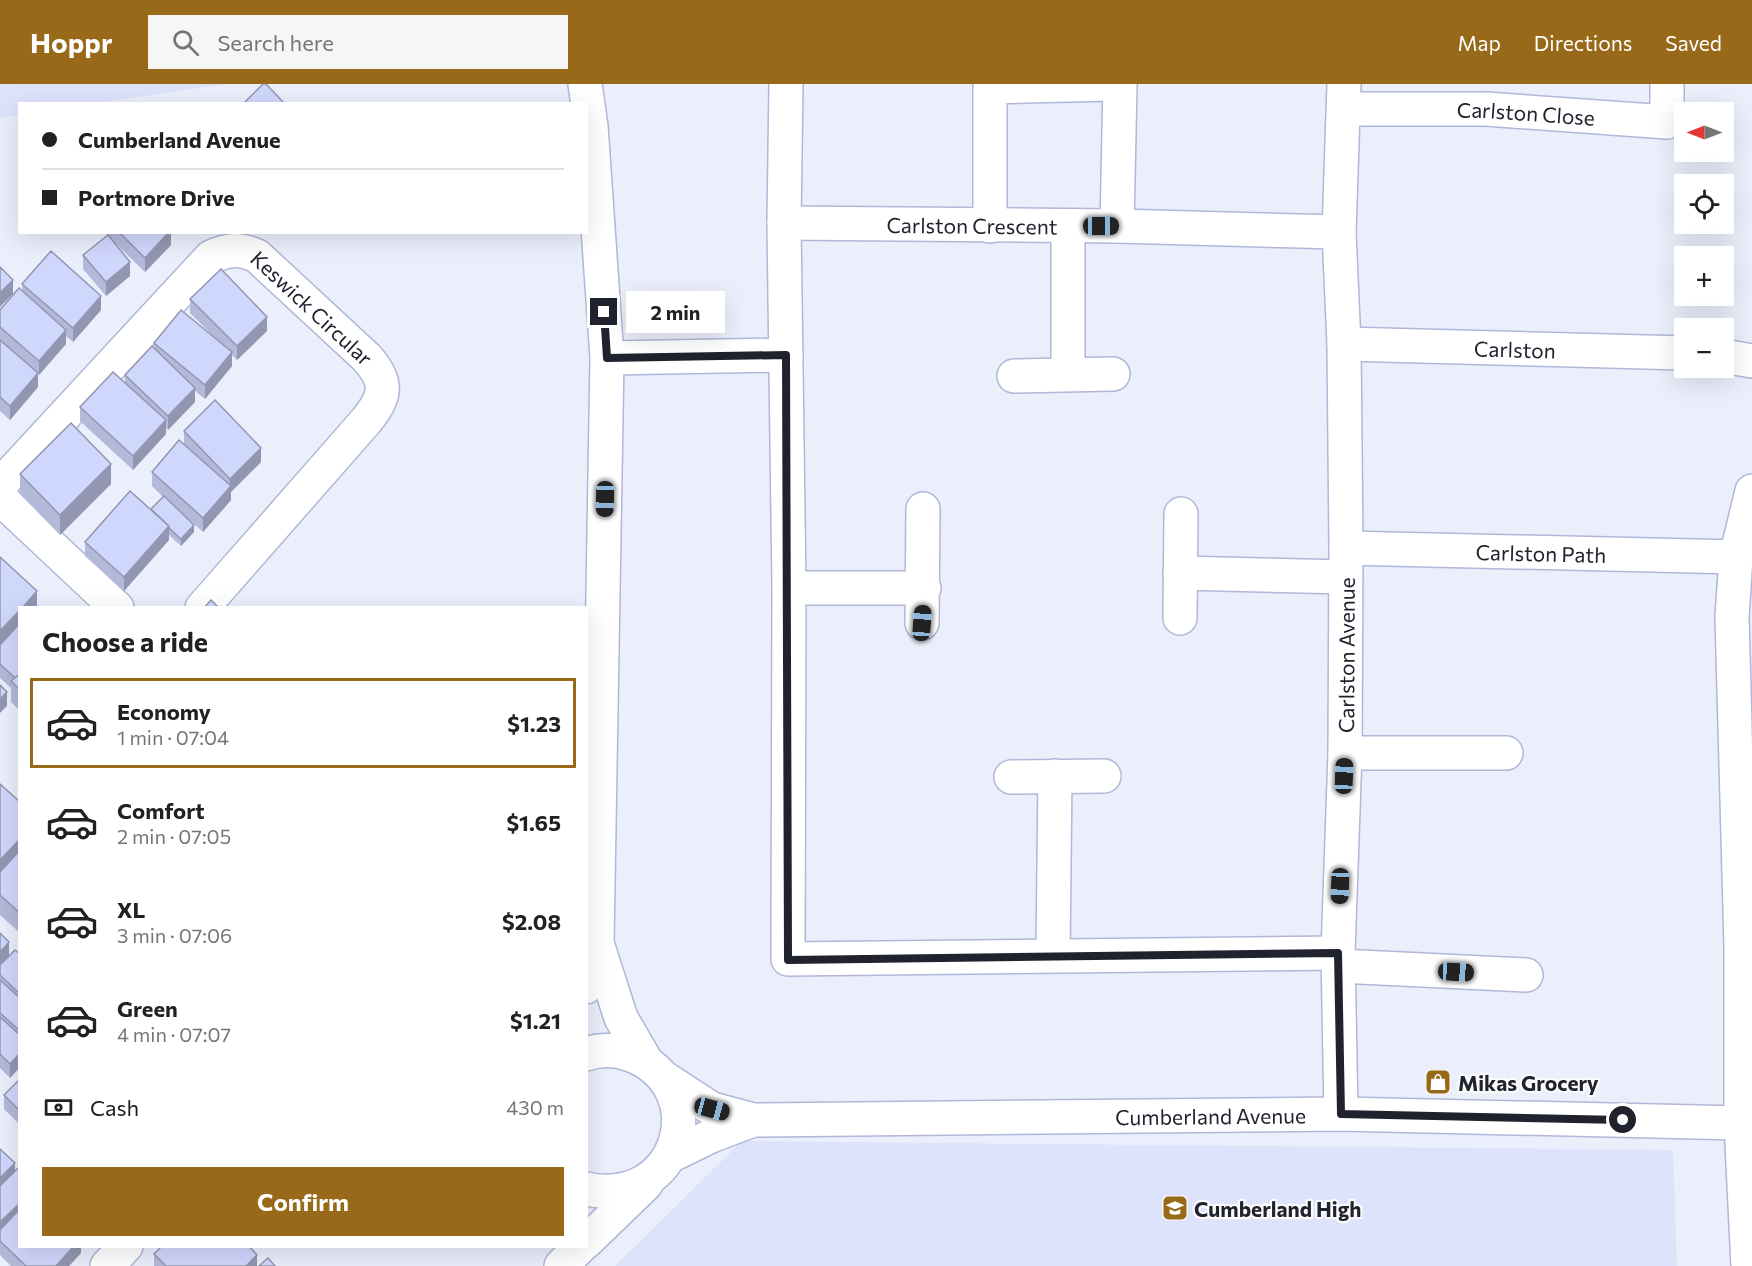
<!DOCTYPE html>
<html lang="en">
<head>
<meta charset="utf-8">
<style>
  :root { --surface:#fff; --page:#f6f6f6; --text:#202124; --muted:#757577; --line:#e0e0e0; --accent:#976918 }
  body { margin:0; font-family:Commissioner,sans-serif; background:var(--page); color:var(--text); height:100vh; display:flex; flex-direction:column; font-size:22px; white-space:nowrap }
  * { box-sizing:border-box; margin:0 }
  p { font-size:20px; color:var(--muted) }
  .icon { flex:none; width:33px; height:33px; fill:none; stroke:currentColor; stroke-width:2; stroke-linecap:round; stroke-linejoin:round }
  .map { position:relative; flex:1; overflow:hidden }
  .side { position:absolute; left:18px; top:522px; width:570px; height:642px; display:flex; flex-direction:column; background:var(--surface); border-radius:0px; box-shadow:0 6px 24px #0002 }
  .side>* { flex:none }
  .hud { position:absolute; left:18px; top:18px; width:570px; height:132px; border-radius:0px; box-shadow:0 6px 24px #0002; display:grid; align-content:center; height:132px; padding:0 24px; background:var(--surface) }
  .needle { width:39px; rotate:270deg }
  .buttons { position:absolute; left:1674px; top:18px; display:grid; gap:12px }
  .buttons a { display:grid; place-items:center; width:60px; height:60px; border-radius:0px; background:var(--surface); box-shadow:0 6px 24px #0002; font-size:30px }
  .end { position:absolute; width:27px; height:27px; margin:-14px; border:8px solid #20222e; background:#fff; box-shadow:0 0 0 3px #fff }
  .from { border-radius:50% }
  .bubble { position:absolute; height:42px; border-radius:0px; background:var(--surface); box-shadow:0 6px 24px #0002; font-size:20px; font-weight:700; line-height:42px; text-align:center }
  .car { position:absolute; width:18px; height:36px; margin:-18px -9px; border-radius:8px; box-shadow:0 0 4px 2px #0007; background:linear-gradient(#222 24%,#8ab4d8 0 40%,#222 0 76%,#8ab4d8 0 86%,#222 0) }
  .hud b { display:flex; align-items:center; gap:21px; height:57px; font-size:22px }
  .hud b+b { border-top:2px solid var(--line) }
  .hud i { width:15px; height:15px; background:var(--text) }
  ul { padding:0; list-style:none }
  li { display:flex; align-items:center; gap:18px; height:90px; margin:0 12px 9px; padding:0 12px; border:3px solid transparent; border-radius:0px }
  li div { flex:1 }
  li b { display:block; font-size:22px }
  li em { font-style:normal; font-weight:700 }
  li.selected { border-color:var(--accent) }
  li>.icon { width:54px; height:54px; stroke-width:1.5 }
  h2 { padding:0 24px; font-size:27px; line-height:72px }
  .pay { display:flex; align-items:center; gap:15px; height:66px; padding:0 24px; font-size:22px }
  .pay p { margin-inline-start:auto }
  .button { display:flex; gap:12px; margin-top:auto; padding:12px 24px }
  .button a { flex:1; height:69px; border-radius:0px; background:var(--accent); color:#fff; font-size:24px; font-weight:700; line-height:69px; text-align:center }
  header { display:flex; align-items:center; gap:36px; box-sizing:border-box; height:84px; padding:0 30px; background:var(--accent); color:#fff }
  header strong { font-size:28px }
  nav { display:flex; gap:33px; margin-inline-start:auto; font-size:21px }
  .search { width:420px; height:54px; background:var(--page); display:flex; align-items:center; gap:15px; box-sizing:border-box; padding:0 21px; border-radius:0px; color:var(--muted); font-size:22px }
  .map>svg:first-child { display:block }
  .built { fill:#dee3fc }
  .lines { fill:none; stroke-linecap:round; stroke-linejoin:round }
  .minor-casing { stroke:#b0b7d8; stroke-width:36 }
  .minor { stroke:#fff; stroke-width:33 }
  .wall { fill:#b3b9d9 }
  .shaded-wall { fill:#9296b0 }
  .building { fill:#d0d7fc; stroke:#9296b0; stroke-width:1.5 }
  .route { stroke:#20222e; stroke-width:8 }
  .labels { text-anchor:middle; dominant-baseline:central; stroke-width:4.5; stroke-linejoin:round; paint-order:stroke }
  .street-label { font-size:21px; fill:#20222e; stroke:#fcfcfc }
  .poi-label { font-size:21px; font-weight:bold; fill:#20222e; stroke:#fcfcfc; text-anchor:start }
</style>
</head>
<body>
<header>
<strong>Hoppr</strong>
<div class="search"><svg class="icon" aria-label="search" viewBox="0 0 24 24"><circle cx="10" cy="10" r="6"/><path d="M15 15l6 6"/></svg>Search here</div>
<nav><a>Map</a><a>Directions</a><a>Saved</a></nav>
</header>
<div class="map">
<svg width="1752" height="1182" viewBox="0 0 1752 1182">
  <rect width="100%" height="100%" fill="#ebeefb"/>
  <g class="built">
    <path d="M0,0H226L97,19L20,20L19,31L0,34Z"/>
    <path d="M742,1057L1673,1066L1677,1182H615Z"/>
  </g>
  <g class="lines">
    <g class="minor-casing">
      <g id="minor">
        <path d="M585,0L591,42L607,274L597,859L586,903"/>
        <path d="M786,0L784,139L789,504L788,875L1338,869"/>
        <path id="s1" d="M1344,25H1486L1667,38V0"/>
        <path id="s2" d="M784,139L1117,142L1339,148"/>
        <path d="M990,142V3L1113,0"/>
        <path d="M1068,142V289"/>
        <path d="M1117,142L1120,0"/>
        <path id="s3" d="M1344,260L1684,269"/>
        <path d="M1724,272L1752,277"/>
        <path d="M607,274L786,271"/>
        <path d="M1014,292L1113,290"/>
        <path id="s4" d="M0,401L211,173C229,165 239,164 257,172L367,274C389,299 386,312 366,337L202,524"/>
        <path d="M0,414L117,524"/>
        <path id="s5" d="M1346,464L1736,473"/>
        <path d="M1180,489L1345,493"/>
        <path d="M789,504H924"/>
        <path d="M1180,534L1181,430"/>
        <path d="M922,539L923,425"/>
        <path d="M1345,669H1506"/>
        <path d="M1011,693L1104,692"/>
        <path d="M597,859L621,934L646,977"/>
        <path d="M1053,870L1055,692"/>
        <path d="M1339,882L1526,891"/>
        <path d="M586,970C601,965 617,966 631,971C715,1004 680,1125 586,1105"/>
        <path id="s6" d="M666,995L712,1025L753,1036L1341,1030L1741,1039"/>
        <path id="s7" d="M1341,1030L1338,869L1345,669L1346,464L1344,260L1339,148L1344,0"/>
        <path d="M670,1072L711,1052L753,1036"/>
        <path d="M586,1158L646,1100"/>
        <path d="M107,1182L126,1162"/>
        <path d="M561,1182L581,1162"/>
        <path d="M1748,1182L1741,1039V862L1732,533L1736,473L1752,407"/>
      </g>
    </g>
    <use href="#minor" class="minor"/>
  </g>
  <g class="wall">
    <path d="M104,148H171V161L145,188L114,158L130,192L106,212L83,185V171L107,151Z"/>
    <path d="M22,200L101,226L73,258L66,252V260L39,291L38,290V303L10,336L0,327V226L22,208Z"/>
    <path d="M190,215L267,247L237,276L232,271V282L205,315L195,307V318L168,346L166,344V350L133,386L80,337V323L125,299V291L154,264V259L214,253L190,229Z"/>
    <path d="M184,347L261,378L231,408V416L203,448L177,425L194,448L181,462L169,451V456L124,507L85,472V458L151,425L163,413L152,402V388L184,360Z"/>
    <path d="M20,390L111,400L60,451L20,410Z"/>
    <path d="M0,473L37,524H20V627L11,618V604L0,594Z"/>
    <path d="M0,700L20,718V849L0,831Z"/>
    <path d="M0,849L9,871L20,870V983L10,994L0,984Z"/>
    <path d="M20,995V1041L4,1025V1011Z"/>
    <path d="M0,1065L15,1087L20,1162H81V1169L69,1182H11L0,1171Z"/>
    <path d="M154,1170L257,1182H154Z"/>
  </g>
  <g class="shaded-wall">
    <path d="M169,148H171V161L145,188V174Z"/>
    <path d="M130,178V192L106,212V198Z"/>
    <path d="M13,196V210L0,223V209Z"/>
    <path d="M101,212V226L73,258V244Z"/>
    <path d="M267,233V247L237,276V262Z"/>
    <path d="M66,246V260L39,291V277Z"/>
    <path d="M232,268V282L205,315V301Z"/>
    <path d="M38,289V303L10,336V322Z"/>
    <path d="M195,304V318L168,346V332Z"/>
    <path d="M166,336V350L133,386V372Z"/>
    <path d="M261,364V378L231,408V416L203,448V434L230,403V395Z"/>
    <path d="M111,380V400L60,451V431Z"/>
    <path d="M194,441V448L181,462V455Z"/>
    <path d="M169,442V456L124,507V493Z"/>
    <path d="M37,507V524H22Z"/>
    <path d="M20,526V547L0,568V547Z"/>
    <path d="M7,608V622L0,629V615Z"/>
    <path d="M20,755V775L0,797V776Z"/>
    <path d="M9,858V872L0,882V868Z"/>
    <path d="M20,969V983L10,994V980Z"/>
    <path d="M15,1079V1093L0,1108V1094Z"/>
    <path d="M20,1119V1133L0,1152V1138Z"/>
    <path d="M74,1162H81V1169L69,1182H56Z"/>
    <path d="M257,1171V1182H246Z"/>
  </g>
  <g class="building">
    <path d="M263,0H266L285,20H243Z"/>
    <path d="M119,148H169L145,174Z"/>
    <path d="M108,151L130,178L106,198L83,171Z"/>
    <path d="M51,167L101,212L73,244L22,200Z"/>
    <path d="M0,183L13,196L0,209Z"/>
    <path d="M221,185L267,233L237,262L190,215Z"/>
    <path d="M19,204L66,246L39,277L0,243V226Z"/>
    <path d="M181,226L232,268L205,301L154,259Z"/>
    <path d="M0,256L38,289L10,322L0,313Z"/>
    <path d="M152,262L195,304L168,332L125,291Z"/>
    <path d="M113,288L166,336L133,372L80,323Z"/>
    <path d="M215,316L261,364L230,395L184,347Z"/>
    <path d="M71,339L111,380L60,431L20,390Z"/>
    <path d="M179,356L231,402L203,434L152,388Z"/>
    <path d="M130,407L169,442L124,493L85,458Z"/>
    <path d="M164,412L194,441L181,455L169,444V442L151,425Z"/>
    <path d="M0,473L37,507L22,524H20V526L0,547Z"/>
    <path d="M211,516L219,524H204Z"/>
    <path d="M20,539V590L15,594L0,580V561Z"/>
    <path d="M20,590V606L11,597Z"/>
    <path d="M0,601L7,608L0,615Z"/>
    <path d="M0,700L20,718V755L0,776Z"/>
    <path d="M20,766V829L0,811V788Z"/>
    <path d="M0,849L9,858L0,868Z"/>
    <path d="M15,866L20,870V910L0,891V881Z"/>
    <path d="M0,896L20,914V947L0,929Z"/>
    <path d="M0,933L20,951V969L10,980L0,970Z"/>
    <path d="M20,995V1027L4,1011Z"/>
    <path d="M0,1065L15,1079L0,1094Z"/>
    <path d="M20,1082V1119L0,1138V1102Z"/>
    <path d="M17,1128L20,1130V1162H74L56,1182H26L0,1157V1146Z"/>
    <path d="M162,1162H249L257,1171L246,1182H166L154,1170Z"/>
    <path d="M268,1174L275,1182H259Z"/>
  </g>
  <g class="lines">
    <path class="route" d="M604,228L607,274L786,271L788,876L1338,869L1341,1030L1623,1036"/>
  </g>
  <defs>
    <g id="shop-square" transform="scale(1.35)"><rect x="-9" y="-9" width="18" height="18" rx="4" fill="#976918" stroke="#fcfcfc"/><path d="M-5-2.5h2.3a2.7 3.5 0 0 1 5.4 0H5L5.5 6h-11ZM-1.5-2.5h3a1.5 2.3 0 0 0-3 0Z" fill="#fff"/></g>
    <g id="school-square" transform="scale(1.35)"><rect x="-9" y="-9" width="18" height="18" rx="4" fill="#976918" stroke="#fcfcfc"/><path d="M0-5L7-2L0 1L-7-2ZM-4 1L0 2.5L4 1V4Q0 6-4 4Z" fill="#fff"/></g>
  </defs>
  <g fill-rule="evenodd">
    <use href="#shop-square" x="1438" y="998"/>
    <use href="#school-square" x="1175" y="1124"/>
  </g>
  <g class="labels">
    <g class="street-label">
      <text stroke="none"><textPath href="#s1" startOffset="182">Carlston Close</textPath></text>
      <text stroke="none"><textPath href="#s2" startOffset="188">Carlston Crescent</textPath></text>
      <text stroke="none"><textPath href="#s4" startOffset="434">Keswick Circular</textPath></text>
      <text stroke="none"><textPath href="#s3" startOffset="171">Carlston</textPath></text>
      <text stroke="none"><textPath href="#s5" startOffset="195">Carlston Path</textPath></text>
      <text stroke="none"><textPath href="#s7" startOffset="459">Carlston Avenue</textPath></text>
      <text stroke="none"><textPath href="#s6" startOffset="555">Cumberland Avenue</textPath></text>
    </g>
    <g class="poi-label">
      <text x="1458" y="998">Mikas Grocery</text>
      <text x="1194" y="1124">Cumberland High</text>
    </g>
  </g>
</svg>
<div class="buttons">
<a><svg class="needle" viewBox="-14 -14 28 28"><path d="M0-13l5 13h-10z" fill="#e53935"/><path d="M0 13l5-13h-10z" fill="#757577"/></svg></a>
<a><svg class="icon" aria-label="locate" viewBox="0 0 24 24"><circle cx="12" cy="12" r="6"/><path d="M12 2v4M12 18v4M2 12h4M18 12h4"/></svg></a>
<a>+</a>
<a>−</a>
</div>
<i class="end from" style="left:1623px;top:1036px"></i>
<i class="end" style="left:604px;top:228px"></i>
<div class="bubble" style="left:626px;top:207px;width:99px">2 min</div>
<i class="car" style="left:1101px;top:142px;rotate:90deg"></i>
<i class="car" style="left:605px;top:415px;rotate:181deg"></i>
<i class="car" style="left:922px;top:539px;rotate:4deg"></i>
<i class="car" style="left:1344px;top:692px;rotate:2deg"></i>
<i class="car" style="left:1340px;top:802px;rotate:182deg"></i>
<i class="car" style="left:1456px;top:888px;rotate:93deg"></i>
<i class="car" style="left:712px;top:1025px;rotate:105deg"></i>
<div class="hud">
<b><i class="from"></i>Cumberland Avenue</b>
<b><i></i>Portmore Drive</b>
</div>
<section class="side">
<h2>Choose a ride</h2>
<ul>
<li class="selected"><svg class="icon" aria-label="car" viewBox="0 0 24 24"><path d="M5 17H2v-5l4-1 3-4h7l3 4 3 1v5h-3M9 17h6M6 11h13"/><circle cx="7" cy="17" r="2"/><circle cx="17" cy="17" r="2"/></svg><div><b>Economy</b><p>1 min · 07:04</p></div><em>$1.23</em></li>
<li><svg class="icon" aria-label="car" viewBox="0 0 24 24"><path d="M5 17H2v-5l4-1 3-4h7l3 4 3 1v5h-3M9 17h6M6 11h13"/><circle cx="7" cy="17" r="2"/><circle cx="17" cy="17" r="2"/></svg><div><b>Comfort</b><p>2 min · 07:05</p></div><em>$1.65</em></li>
<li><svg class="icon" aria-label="car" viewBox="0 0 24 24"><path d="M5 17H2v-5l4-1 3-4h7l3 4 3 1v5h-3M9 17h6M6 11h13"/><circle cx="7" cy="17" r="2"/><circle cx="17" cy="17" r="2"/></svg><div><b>XL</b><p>3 min · 07:06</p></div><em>$2.08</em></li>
<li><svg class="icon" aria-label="car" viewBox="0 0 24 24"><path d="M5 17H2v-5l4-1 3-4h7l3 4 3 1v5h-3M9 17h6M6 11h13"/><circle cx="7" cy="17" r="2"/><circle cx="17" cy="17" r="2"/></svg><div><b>Green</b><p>4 min · 07:07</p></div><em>$1.21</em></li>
</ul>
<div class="pay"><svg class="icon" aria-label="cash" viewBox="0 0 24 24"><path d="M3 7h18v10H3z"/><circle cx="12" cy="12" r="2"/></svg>Cash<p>430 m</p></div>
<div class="button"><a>Confirm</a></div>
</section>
</div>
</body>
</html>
